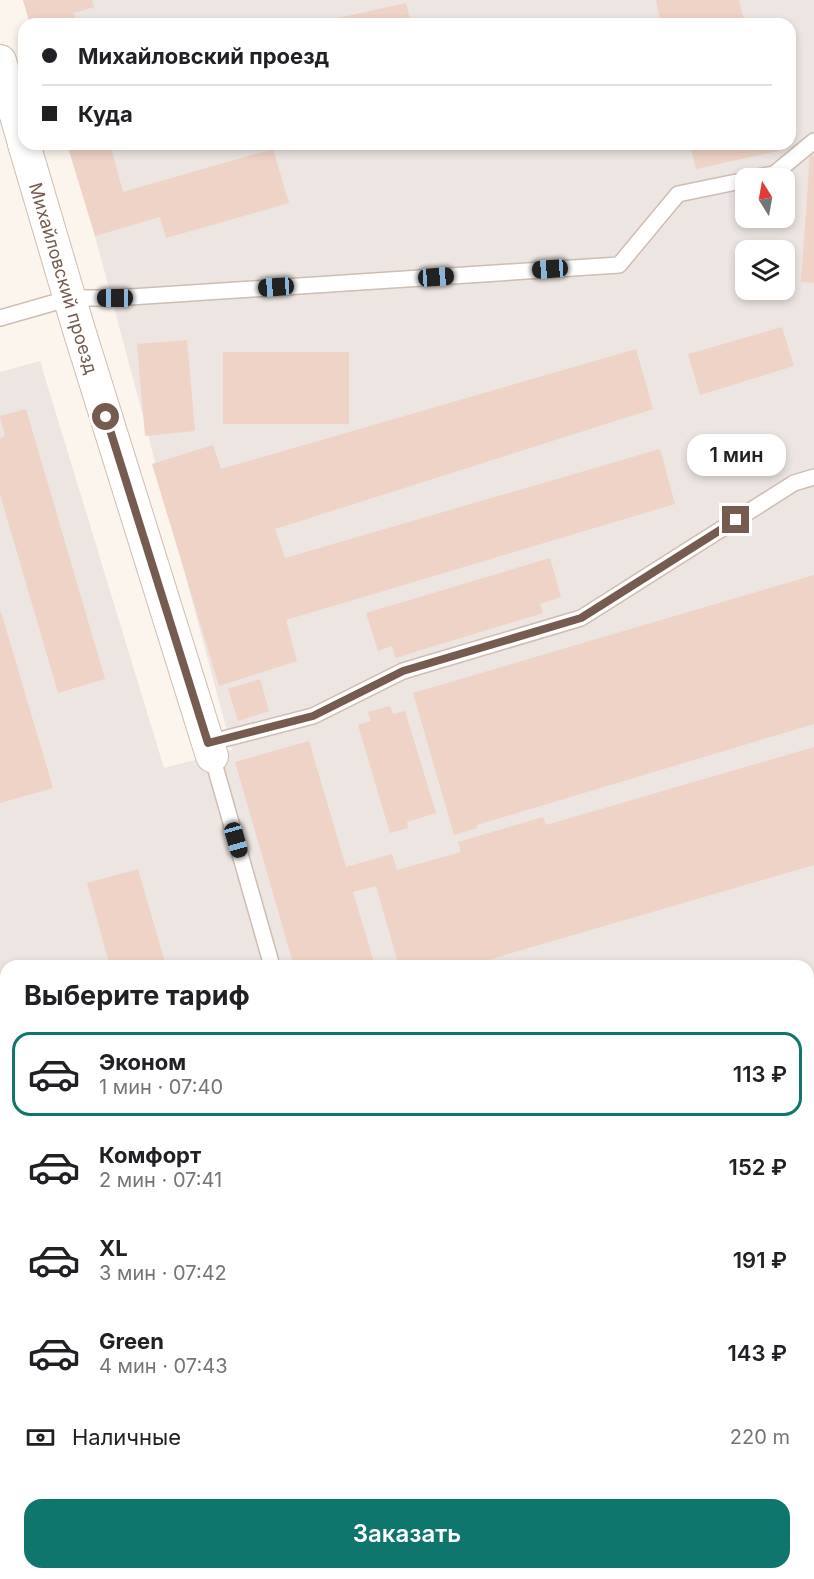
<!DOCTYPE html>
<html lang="ru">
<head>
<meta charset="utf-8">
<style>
  :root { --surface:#fff; --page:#f2f2f2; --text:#202124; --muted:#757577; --line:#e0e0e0; --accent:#0f766e }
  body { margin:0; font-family:Inter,sans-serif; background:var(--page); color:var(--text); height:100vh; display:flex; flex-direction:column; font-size:22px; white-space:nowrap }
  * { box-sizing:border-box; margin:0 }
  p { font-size:20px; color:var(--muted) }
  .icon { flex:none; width:33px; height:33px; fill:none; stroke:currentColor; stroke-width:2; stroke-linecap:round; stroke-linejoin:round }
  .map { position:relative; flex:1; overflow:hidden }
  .drawer { position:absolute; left:0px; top:960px; width:814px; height:620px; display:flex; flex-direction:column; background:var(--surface); border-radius:18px 18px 0 0; box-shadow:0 3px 9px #0003 }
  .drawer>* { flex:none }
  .banner { position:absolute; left:18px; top:18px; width:778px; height:132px; border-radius:18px; box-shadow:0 3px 9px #0003; display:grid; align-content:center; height:132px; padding:0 24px; background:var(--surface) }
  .needle { width:39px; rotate:349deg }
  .controls { position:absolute; left:735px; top:168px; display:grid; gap:12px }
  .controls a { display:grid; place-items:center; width:60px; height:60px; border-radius:12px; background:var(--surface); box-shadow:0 3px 9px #0003; font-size:30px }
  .end { position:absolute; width:27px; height:27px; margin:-14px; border:8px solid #765b50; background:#fff; box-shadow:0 0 0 3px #fff }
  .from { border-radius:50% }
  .bubble { position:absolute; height:42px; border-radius:18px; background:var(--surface); box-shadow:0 3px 9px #0003; font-size:20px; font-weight:600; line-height:42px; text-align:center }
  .car { position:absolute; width:18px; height:36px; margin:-18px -9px; border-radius:8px; box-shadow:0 0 4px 2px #0007; background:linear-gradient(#222 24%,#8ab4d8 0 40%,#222 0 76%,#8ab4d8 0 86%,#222 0) }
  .banner b { display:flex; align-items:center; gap:21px; height:57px; font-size:22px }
  .banner b+b { border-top:2px solid var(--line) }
  .banner i { width:15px; height:15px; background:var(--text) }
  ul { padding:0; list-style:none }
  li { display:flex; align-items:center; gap:18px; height:84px; margin:0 12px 9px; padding:0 12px; border:3px solid transparent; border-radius:18px }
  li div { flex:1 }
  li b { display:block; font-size:22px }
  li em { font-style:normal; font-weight:600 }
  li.on { border-color:var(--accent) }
  li>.icon { width:54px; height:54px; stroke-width:1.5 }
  h2 { padding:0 24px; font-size:27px; line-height:72px }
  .pay { display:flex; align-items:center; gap:15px; height:66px; padding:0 24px; font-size:22px }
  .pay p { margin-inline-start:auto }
  .button { display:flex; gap:12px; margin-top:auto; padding:12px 24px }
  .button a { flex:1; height:69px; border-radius:18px; background:var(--accent); color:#fff; font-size:24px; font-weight:600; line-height:69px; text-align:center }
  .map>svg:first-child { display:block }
  .industrial { fill:#ece5e1; fill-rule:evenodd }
  .building { fill:#efd3c6 }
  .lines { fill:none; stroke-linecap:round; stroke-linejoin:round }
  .lane-casing { stroke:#cebdb2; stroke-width:18 }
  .street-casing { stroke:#cebdb2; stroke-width:34 }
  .lane { stroke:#fff; stroke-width:15 }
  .street { stroke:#fff; stroke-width:32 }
  .route { stroke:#765b50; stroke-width:8 }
  .labels { text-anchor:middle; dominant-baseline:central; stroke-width:6; stroke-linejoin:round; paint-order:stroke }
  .street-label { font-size:18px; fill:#765b50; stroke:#fef9f3 }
</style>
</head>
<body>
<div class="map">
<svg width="814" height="1579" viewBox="0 0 814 1579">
  <rect width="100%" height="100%" fill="#fcf5ed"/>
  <path class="industrial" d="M23,0H814V1579H0V372L40,361L164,768L232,750L95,236L67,144H790V24H30ZM746,178H784V218H746ZM746,250H784V290H746ZM6,966H808V1574H6Z"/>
  <g class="building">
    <path d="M23,0H92L94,7L74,13L77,24H30Z"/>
    <path d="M656,0H739L745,24H661Z"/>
    <path d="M406,3L411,24H316V23Z"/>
    <path d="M67,144H110L123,192L273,149L289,203L166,238L160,217L95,236Z"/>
    <path d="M690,144H776L778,151L696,169Z"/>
    <path d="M810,156H814V283L801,282Z"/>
    <path d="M782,327L794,366L700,395L688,354Z"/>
    <path d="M187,340L195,431L145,436L137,344Z"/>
    <path d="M636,349L653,409L275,529L285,558L660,449L675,504L286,620L297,661L219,686L152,464L213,445L221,469Z"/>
    <rect x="223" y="352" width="126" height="72"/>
    <path d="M26,409L105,679L58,693L0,494V438L5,436L0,416Z"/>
    <path d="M550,558L561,597L540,604L543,613L395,658L392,646L378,651L366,613Z"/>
    <path d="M814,575V724L477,825V828L454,835L413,693Z"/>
    <path d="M1,612L53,788L0,803V613Z"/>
    <path d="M260,679L269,711L238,721L228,689Z"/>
    <path d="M390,706L393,714L405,711L436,813L407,822L408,828L390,833L358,725L371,721L368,712Z"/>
    <path d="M309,741L346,867L392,854L397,870L461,852L458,842L543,817L546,825L814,747V865L467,966H399L376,886L353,892L375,966H294L235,762Z"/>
    <path d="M138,869L166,966H110L87,883Z"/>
    <path d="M6,1049V1114H5L2,1104H0V1051Z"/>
    <path d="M814,1062V1169L808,1170V1063Z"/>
    <path d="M6,1127V1221L0,1223V1128Z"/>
    <path d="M814,1269V1354L808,1355V1271Z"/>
    <path d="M6,1279V1574H264L265,1579H0V1280Z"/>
    <path d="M814,1459V1579H537L535,1574H808V1461Z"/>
    <path d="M357,1574H495L496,1576L485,1579H358Z"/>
  </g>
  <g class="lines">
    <g class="lane-casing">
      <g id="lane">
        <path d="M752,178L774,174L814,141"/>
        <path d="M0,318L70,298H115L619,265L678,194L746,180"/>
        <path d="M208,743L313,716L403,671L581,618L794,483L814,477"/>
        <path d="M212,756L272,966"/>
        <path d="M808,1034L814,1032"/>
        <path d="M808,1219L814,1217"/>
        <path d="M0,1256L6,1254"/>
      </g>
    </g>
    <g class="street-casing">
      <g id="street">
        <path d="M0,61L24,143"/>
        <path id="s1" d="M24,144L79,330L212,756"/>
      </g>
    </g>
    <use href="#lane" class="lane"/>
    <use href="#street" class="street"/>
  </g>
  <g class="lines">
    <path class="route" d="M106,417L208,743L313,716L403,671L581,618L736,520"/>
  </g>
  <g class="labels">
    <g class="street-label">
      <text stroke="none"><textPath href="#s1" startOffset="140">Михайловский проезд</textPath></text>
    </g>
  </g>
</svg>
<div class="controls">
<a><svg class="needle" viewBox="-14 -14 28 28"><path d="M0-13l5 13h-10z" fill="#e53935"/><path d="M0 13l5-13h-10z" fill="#757577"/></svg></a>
<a><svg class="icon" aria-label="layers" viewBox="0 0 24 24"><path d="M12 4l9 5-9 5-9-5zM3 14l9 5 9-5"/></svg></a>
</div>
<i class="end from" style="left:106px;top:417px"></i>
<i class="end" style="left:736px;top:520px"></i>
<div class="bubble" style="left:687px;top:434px;width:99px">1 мин</div>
<i class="car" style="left:550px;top:269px;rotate:266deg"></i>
<i class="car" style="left:436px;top:277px;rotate:86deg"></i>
<i class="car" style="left:276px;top:287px;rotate:266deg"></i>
<i class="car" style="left:115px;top:298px;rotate:270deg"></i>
<i class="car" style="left:236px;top:840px;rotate:164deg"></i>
<div class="banner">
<b><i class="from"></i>Михайловский проезд</b>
<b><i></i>Куда</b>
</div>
<section class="drawer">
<h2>Выберите тариф</h2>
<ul>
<li class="on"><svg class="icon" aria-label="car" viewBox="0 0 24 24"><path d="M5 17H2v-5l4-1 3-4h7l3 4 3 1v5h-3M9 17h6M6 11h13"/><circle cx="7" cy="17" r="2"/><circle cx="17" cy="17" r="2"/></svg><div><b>Эконом</b><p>1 мин · 07:40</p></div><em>113 ₽</em></li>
<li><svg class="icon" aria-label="car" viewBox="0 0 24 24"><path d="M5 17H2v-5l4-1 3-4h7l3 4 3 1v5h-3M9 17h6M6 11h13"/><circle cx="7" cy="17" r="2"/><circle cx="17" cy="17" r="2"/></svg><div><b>Комфорт</b><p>2 мин · 07:41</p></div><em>152 ₽</em></li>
<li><svg class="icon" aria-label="car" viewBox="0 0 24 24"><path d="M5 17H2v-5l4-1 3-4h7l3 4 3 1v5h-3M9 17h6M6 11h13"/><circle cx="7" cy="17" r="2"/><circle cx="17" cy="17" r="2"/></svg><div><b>XL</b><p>3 мин · 07:42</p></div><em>191 ₽</em></li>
<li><svg class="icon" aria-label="car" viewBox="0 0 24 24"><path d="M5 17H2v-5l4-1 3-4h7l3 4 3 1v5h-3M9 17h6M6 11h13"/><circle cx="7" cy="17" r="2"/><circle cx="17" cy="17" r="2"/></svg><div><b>Green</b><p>4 мин · 07:43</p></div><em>143 ₽</em></li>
</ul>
<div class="pay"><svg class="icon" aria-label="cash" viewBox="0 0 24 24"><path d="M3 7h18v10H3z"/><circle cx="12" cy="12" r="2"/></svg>Наличные<p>220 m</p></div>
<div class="button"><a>Заказать</a></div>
</section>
</div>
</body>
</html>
